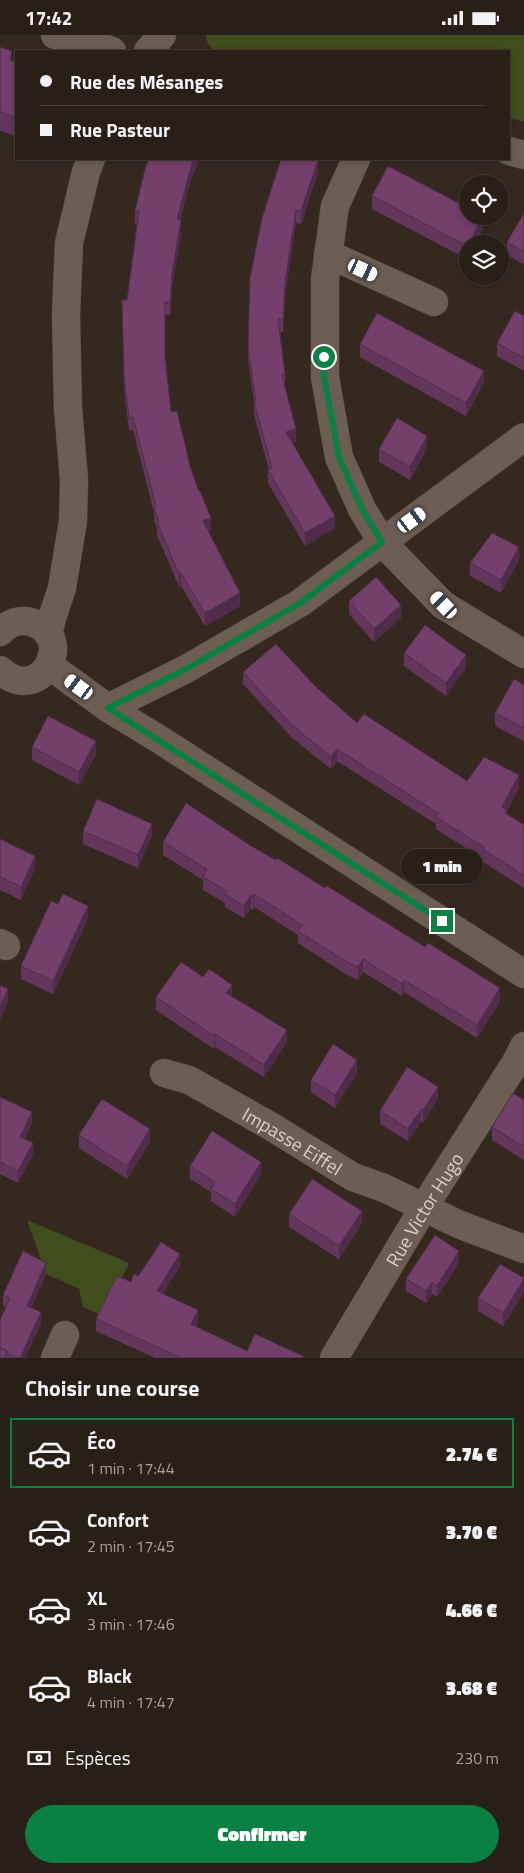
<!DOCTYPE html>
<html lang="fr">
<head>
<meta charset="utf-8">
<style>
  :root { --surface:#281f17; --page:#302720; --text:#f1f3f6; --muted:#a5a2a1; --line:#443d36; --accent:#0b8043 }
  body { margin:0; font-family:"Titillium Web",sans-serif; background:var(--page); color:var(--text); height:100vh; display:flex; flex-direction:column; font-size:19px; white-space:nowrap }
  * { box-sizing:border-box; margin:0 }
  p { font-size:16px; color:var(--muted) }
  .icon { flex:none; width:28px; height:28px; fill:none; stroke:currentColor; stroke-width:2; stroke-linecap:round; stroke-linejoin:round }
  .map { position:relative; height:1323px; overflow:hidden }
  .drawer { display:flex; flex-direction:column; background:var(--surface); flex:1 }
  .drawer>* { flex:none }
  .hud { position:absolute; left:15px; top:15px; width:495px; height:110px; border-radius:0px; box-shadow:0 2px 8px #0003,0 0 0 1px var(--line); display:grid; align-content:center; height:110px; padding:0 25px; background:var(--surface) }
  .fabs { position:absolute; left:459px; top:140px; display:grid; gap:10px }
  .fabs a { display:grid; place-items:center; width:50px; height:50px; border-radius:50%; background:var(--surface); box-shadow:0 2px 8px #0003,0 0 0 1px var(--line); font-size:25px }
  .end { position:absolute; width:22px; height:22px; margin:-11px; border:6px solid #0b8043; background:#fff; box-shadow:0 0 0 2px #fff }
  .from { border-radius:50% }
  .bubble { position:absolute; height:35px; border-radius:18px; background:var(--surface); box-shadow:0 2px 8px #0003,0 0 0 1px var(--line); font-size:16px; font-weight:800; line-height:35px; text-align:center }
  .car { position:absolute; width:15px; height:30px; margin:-15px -8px; border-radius:6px; box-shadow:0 0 4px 1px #0007; background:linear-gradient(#fff 24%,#345 0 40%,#fff 0 76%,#345 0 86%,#fff 0) }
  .hud b { display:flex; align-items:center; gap:18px; height:48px; font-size:19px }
  .hud b+b { border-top:1px solid var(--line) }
  .hud i { width:12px; height:12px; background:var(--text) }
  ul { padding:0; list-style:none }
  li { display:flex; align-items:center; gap:15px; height:70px; margin:0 10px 8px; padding:0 15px; border:2px solid transparent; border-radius:0px }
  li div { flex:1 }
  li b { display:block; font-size:19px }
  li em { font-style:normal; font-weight:800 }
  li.selected { border-color:var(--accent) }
  li>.icon { width:45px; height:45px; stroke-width:1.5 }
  h2 { padding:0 25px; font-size:22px; line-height:60px }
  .pay { display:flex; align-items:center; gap:12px; height:55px; padding:0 25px; font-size:19px }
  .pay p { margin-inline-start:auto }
  .button { display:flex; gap:10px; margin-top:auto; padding:10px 25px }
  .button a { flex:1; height:58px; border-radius:30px; background:var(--accent); color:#fff; font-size:20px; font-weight:800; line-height:58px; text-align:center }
  .status { display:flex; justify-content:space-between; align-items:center; height:35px; padding:0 25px; background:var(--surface); direction:ltr }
  .status svg { height:14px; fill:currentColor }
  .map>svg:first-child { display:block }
  .green { fill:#404d1d }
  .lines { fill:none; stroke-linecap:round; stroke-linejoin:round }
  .minor-casing { stroke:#4d443a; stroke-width:29 }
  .minor { stroke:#6c5e53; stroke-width:28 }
  .wall { fill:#63365c }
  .shaded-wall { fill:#502c4b }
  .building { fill:#733f6b; stroke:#502c4b }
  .route { stroke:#0b8043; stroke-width:6 }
  .labels { text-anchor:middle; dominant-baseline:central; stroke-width:4; stroke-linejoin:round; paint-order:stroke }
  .street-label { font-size:19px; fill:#d9d1ca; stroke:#35291f }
</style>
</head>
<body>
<div class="status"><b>17:42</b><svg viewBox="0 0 49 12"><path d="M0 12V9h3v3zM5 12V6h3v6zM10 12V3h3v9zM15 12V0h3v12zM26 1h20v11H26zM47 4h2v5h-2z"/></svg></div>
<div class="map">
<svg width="524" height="1323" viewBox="0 0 524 1323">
  <rect width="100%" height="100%" fill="#35291f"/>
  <g class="green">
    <path d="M206,0H524V87L511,83L509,92V16H214L207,7Z"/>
    <path d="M27,1185L129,1228L103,1281L83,1272L79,1254L46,1239Z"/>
  </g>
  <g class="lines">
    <g class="minor-casing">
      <g id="minor">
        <path d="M55,0L86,6L112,16"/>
        <path d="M148,16L162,0"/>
        <path d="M509,116L524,120"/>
        <path d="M356,124L335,171L325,244V342L339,422L362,474L382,507L443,570L524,619"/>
        <path d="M328,219L434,267"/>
        <path d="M0,597C8,588 19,584 31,587C78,600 41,673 0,635"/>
        <path d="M48,599L53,580L62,553L73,486L74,445L68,373L66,280L69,208L86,137L91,124"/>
        <path d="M50,631L108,673L162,706L524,939"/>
        <path d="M108,673L186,634L300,568L524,402"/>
        <path d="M0,908L6,911"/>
        <path id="s1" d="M164,1038L189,1045L272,1092L353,1142L384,1153L458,1189L524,1214"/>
        <path d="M55,1323L65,1300"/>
        <path id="s2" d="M334,1323L424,1172L516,1027L524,1011"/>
      </g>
    </g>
    <use href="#minor" class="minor"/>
  </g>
  <g class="wall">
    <path d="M0,12L12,25L16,27V101L0,96Z"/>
    <path d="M281,124L318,137L301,189L296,188L285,261L283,297H280L285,339V352L296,407L292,408L335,493L305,511L268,448V435H269L254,380V367L248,324V312Z"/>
    <path d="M191,145L180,185L181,198L172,252L170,280H165V321L171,377L211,496L209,497L240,571L205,591L181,551L179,552L157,500V493L154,486V477L133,395L129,396L124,353L122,265H127L137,189L135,188V176Z"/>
    <path d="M372,161L483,194L467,224L372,174Z"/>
    <path d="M524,178V230L507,220V207Z"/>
    <path d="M524,281V336L497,321V308Z"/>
    <path d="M360,309L484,348L466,381L360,322Z"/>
    <path d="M379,414H427L410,445L379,427Z"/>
    <path d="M519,525L501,558L470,541V528Z"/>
    <path d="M349,566L401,583L374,607L349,579Z"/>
    <path d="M404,618L466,633L446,661L404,631Z"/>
    <path d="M243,637L316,652L357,688L467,746L519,753L507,776V779L524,790V853L483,827V824L436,794V789L337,726L331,734L292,703L243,649Z"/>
    <path d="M524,650V706L495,691V678Z"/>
    <path d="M32,712L96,719L79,750L32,725Z"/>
    <path d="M83,796L152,801L138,833L83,809Z"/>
    <path d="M0,804L35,833L21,865L0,855Z"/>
    <path d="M163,807L251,811L500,966L477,1003L404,957L402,961L363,937L358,945L347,940L298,908V900L254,872L253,875L251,873L244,883L225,872V868L203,855V845L163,820Z"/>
    <path d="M88,883L53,959L21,944V931Z"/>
    <path d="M232,961L287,1007L264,1042L215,1012L214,1014L156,975V962Z"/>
    <path d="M357,1038L335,1073L311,1057V1045Z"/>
    <path d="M0,1062L32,1088L25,1104L33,1120L18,1148L0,1139Z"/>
    <path d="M438,1064L423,1088L421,1087L408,1106L380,1089V1076Z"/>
    <path d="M524,1065V1125L492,1105V1092Z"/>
    <path d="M79,1100L150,1107L127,1144L79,1113Z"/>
    <path d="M190,1131L261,1139L235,1182L211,1166V1157L190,1144Z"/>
    <path d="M289,1179L362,1188L339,1224L289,1192Z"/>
    <path d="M459,1228L437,1262L432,1259L426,1268L406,1256V1244Z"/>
    <path d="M180,1231L163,1258L198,1287L196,1292L247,1316L303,1323H155L96,1296V1284L138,1241Z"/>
    <path d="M46,1239L31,1273L41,1288L25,1323H0L6,1272L3,1271V1260Z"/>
    <path d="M524,1243V1257L503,1291L478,1276V1263Z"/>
  </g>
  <g class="shaded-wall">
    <path d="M12,16V35L10,25Z"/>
    <path d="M194,124H200L191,145L177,197V184L191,132Z"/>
    <path d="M318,125V137L301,189V176Z"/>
    <path d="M296,175V188L285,261L283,297L285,248Z"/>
    <path d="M483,181V194L476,209H469Z"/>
    <path d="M181,185V198L172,252L170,280V267L172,239Z"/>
    <path d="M484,336V348L466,381V368Z"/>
    <path d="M296,394V407L286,409V397Z"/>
    <path d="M427,401V414L410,445V432Z"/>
    <path d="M335,481V493L305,511V498Z"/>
    <path d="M211,483V496L203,499V486Z"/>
    <path d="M519,512V525L501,558V545Z"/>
    <path d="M181,538V551L179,552V539Z"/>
    <path d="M240,558V571L205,591V578Z"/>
    <path d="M401,570V583L374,607V594Z"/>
    <path d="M466,620V633L446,661V648Z"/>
    <path d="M96,706V719L79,750V737Z"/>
    <path d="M337,714V726L331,734V722Z"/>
    <path d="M519,740V753L506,778L507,776V789L502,772Z"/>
    <path d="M152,789V801L138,833V820Z"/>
    <path d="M35,821V833L21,865V852Z"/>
    <path d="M254,859V872L253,875V862Z"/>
    <path d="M251,860V873L244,883V871Z"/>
    <path d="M88,871V883L53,959V946Z"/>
    <path d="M363,924V937L358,945V932Z"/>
    <path d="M404,945V957L402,961V949Z"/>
    <path d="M232,950V962L226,958Z"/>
    <path d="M500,953V966L477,1003V990Z"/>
    <path d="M8,954V967L0,985V972Z"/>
    <path d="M287,995V1007L264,1042V1030Z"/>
    <path d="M215,999V1012L214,1014V1001Z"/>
    <path d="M357,1025V1038L335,1073V1060Z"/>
    <path d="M438,1052V1064L423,1088V1075Z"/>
    <path d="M421,1074V1087L408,1106V1094Z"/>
    <path d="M32,1077V1088L20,1114V1102Z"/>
    <path d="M150,1094V1107L127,1144V1131Z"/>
    <path d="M33,1108V1120L18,1148V1136Z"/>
    <path d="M261,1127V1139L235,1182V1169Z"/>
    <path d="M362,1176V1188L339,1224V1211Z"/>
    <path d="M459,1216V1228L437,1262V1251Z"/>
    <path d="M180,1219V1231L157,1268V1256Z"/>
    <path d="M46,1228V1239L27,1282V1271Z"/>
    <path d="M524,1244V1257L503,1291V1278Z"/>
    <path d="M432,1247V1259L426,1268V1256Z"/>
    <path d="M198,1275V1287L191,1301V1289Z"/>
    <path d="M41,1277V1288L25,1323H20Z"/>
  </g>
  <g class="building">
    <path d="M0,12L12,16L10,25L16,27V82L0,77Z"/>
    <path d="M149,124H194L191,132L177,184L181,185L172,239L170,267H165V321L171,377L177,376L190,431L199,457L200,456L211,483L203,486L240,558L205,578L181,538L179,539L157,487L159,486L154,473L156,472L133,382L129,383L124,340L122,265H127L139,176H135L145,134Z"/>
    <path d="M281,124H315L318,125L301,176L296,175L285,248L283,284H278L285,339L282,340L296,394L286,397L335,481L305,498L268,435L272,433L254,367H256L248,312L250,243L262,183Z"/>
    <path d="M388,131L468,173V181H483L469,209H468L467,211L372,161Z"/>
    <path d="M524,178V217L507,207Z"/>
    <path d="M515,276L524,281V323L497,308Z"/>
    <path d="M377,278L484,336L466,368L360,309Z"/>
    <path d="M397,383L427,401L410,432L379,414Z"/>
    <path d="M492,498L519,512L501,545L470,528Z"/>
    <path d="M376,542L401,570L374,594L349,566Z"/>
    <path d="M425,590L466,620L446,648L404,618Z"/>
    <path d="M276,609L316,652L357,688L364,679L467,746L484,722L519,740L502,772L507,776L505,778L524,790V840L483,815L484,812L436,782L438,778L337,714L331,722L292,690L243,637Z"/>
    <path d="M514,644L524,650V693L495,678Z"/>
    <path d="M48,681L96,706L79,737L32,712Z"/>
    <path d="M97,764L152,789L138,820L83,796Z"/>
    <path d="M186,768L251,811L276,825L277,823L325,853L327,851L425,912L428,908L500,953L477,990L404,945L402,949L363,924L358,932L347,927L298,896L302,890L254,859L253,862L251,860L244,871L225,859L227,856L203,842L207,834L163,807Z"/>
    <path d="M0,804L35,821L21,852L0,842Z"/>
    <path d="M63,859L88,871L53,946L21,931L51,866L58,869Z"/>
    <path d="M181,927L203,942L209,934L232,950L226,958L287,995L264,1030L215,999L214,1001L156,962Z"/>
    <path d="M0,950L8,954L0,972Z"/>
    <path d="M333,1009L357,1025L335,1060L311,1045Z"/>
    <path d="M407,1032L438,1052L423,1075L421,1074L408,1094L380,1076Z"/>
    <path d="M513,1058L524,1065V1112L492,1092Z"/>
    <path d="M0,1062L32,1077L20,1102L33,1108L18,1136L0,1127Z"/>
    <path d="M102,1064L150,1094L127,1131L79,1100Z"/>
    <path d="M212,1096L261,1127L235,1169L211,1154L215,1147L190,1131Z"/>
    <path d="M312,1144L362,1176L339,1211L289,1179Z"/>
    <path d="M435,1200L459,1216L437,1251L432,1247L426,1256L406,1244Z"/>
    <path d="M161,1207L180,1219L157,1256L198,1275L191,1289L247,1316L255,1299L303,1321V1323H181L96,1284L117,1241L131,1247L134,1239L138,1241Z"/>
    <path d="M23,1216L46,1228L27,1271L41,1277L20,1323H18L6,1317L7,1316L0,1313V1285L10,1263L3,1260Z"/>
    <path d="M500,1229L524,1243V1244L503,1278L478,1263Z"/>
    <path d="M0,1313L7,1316L4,1323H0Z"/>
  </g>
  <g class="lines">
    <path class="route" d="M324,322V342L339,422L362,474L382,507L300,568L186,634L108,673L442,886"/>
  </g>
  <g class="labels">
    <g class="street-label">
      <text stroke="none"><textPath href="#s1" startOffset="146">Impasse Eiffel</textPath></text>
      <text stroke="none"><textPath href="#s2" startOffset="174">Rue Victor Hugo</textPath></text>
    </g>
  </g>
</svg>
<div class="fabs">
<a><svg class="icon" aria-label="locate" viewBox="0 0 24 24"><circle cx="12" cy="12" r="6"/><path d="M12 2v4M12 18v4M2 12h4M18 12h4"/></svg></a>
<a><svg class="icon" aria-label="layers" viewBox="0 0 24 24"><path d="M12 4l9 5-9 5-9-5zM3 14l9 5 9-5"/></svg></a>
</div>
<i class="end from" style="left:324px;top:322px"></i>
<i class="end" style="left:442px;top:886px"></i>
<div class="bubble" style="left:401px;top:814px;width:82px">1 min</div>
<i class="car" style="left:363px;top:235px;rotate:115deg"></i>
<i class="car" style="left:412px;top:485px;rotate:54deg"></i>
<i class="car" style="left:444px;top:570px;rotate:316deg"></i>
<i class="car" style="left:79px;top:652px;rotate:306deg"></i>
<div class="hud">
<b><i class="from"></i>Rue des Mésanges</b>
<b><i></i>Rue Pasteur</b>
</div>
</div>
<section class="drawer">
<h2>Choisir une course</h2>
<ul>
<li class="selected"><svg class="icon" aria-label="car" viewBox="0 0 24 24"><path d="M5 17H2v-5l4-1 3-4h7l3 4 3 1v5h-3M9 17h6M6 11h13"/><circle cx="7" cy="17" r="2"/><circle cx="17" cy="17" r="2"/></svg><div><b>Éco</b><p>1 min · 17:44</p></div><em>2.74 €</em></li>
<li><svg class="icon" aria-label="car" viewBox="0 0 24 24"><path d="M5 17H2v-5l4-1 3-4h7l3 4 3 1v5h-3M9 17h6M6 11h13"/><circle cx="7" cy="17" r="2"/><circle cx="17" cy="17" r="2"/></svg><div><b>Confort</b><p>2 min · 17:45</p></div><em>3.70 €</em></li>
<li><svg class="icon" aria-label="car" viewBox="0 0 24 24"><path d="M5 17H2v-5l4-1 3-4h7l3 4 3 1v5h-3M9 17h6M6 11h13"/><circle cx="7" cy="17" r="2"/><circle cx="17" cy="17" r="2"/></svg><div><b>XL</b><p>3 min · 17:46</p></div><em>4.66 €</em></li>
<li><svg class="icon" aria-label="car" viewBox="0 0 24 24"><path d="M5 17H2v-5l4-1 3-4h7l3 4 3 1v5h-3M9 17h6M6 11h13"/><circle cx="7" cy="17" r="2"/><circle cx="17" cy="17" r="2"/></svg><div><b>Black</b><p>4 min · 17:47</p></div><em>3.68 €</em></li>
</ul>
<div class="pay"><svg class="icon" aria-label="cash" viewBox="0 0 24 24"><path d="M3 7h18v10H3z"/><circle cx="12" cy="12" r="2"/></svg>Espèces<p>230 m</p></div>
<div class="button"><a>Confirmer</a></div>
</section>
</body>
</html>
